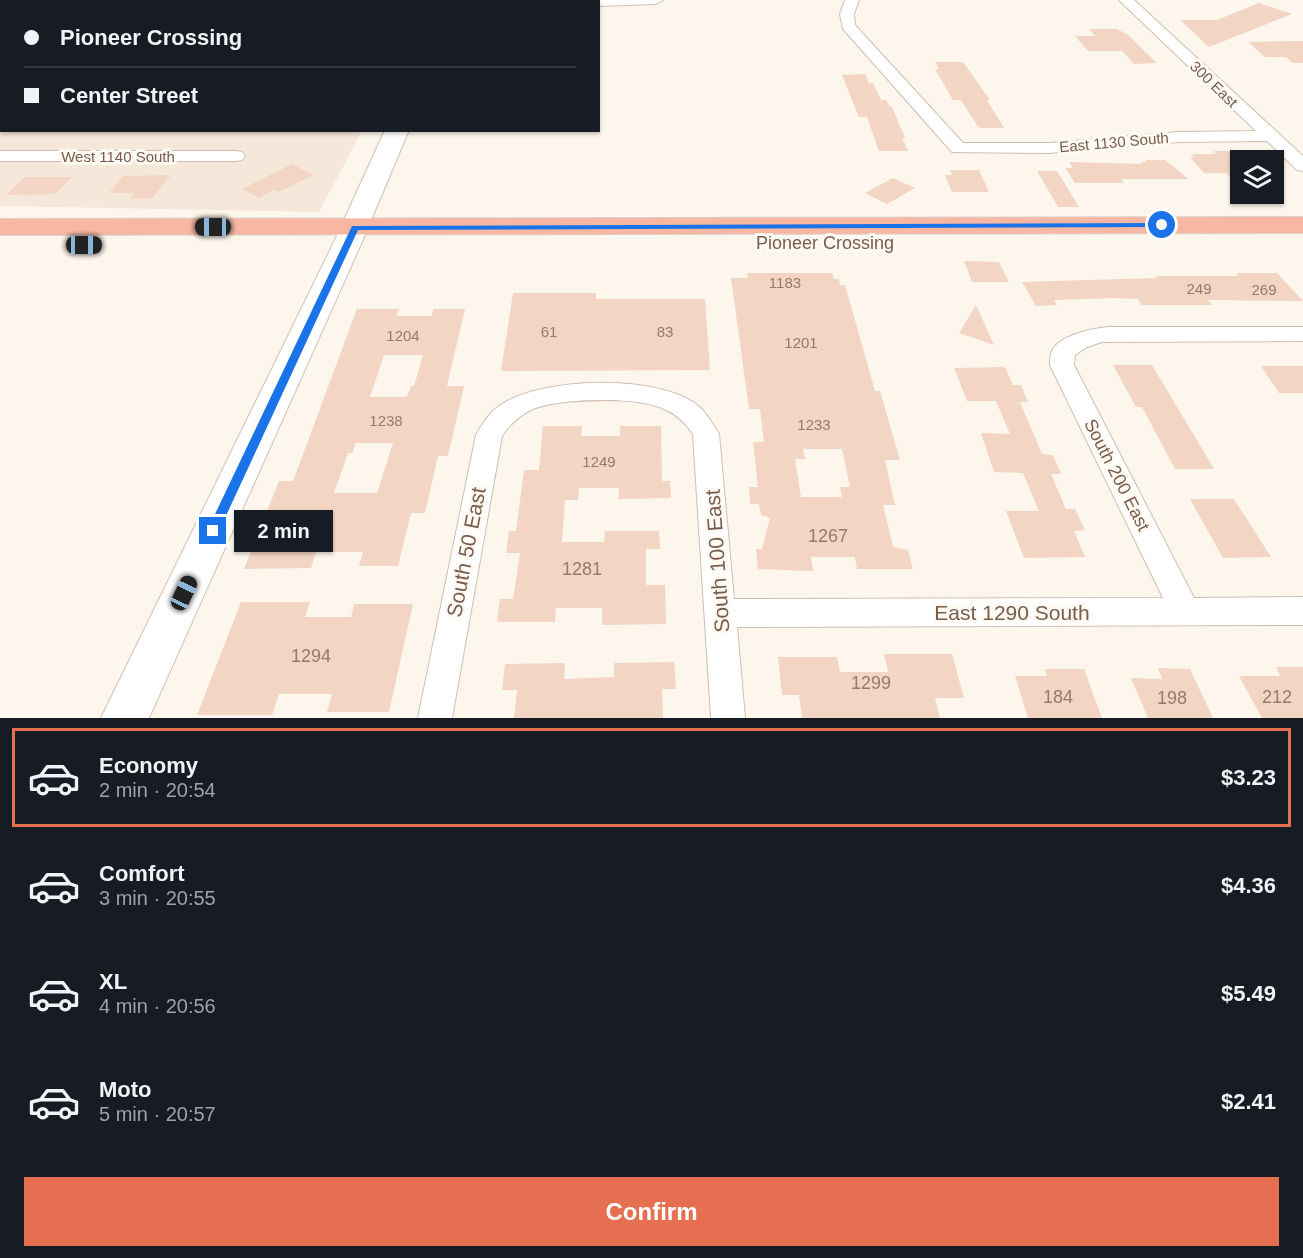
<!DOCTYPE html>
<html lang="en">
<head>
<meta charset="utf-8">
<style>
  :root { --surface:#171b24; --page:#242831; --text:#f1f3f6; --muted:#9ea1a6; --line:#363941; --accent:#e76f51 }
  body { margin:0; font-family:Arial,sans-serif; background:var(--page); color:var(--text); height:100vh; display:flex; flex-direction:column; font-size:22px; white-space:nowrap }
  * { box-sizing:border-box; margin:0 }
  p { font-size:20px; color:var(--muted) }
  .icon { flex:none; width:33px; height:33px; fill:none; stroke:currentColor; stroke-width:2; stroke-linecap:round; stroke-linejoin:round }
  .map { position:relative; height:718px; overflow:hidden }
  .panel { display:flex; flex-direction:column; background:var(--surface); flex:1 }
  .panel>* { flex:none }
  .guide { position:absolute; left:0px; top:0px; width:600px; height:132px; box-shadow:0 2px 4px #0004; display:grid; align-content:center; height:132px; padding:0 24px; background:var(--surface) }
  .controls { position:absolute; left:1230px; top:150px; display:grid; gap:12px }
  .controls a { display:grid; place-items:center; width:54px; height:54px; border-radius:0px; background:var(--surface); box-shadow:0 2px 4px #0004; font-size:30px }
  .end { position:absolute; width:27px; height:27px; margin:-14px; border:8px solid #1a73e8; background:#fff; box-shadow:0 0 0 3px #fff }
  .from { border-radius:50% }
  .bubble { position:absolute; height:42px; border-radius:0px; background:var(--surface); box-shadow:0 2px 4px #0004; font-size:20px; font-weight:800; line-height:42px; text-align:center }
  .car { position:absolute; width:18px; height:36px; margin:-18px -9px; border-radius:8px; box-shadow:0 0 4px 2px #0007; background:linear-gradient(#222 24%,#8ab4d8 0 40%,#222 0 76%,#8ab4d8 0 86%,#222 0) }
  .guide b { display:flex; align-items:center; gap:21px; height:57px; font-size:22px }
  .guide b+b { border-top:2px solid var(--line) }
  .guide i { width:15px; height:15px; background:var(--text) }
  ul { padding:10px 0 0; list-style:none }
  li { display:flex; align-items:center; gap:18px; height:99px; margin:0 12px 9px; padding:0 12px; border:3px solid transparent; border-radius:0px }
  li div { flex:1 }
  li b { display:block; font-size:22px }
  li em { font-style:normal; font-weight:800 }
  li.on { border-color:var(--accent) }
  li>.icon { width:54px; height:54px; stroke-width:1.5 }
  .cta { display:flex; gap:12px; margin-top:auto; padding:12px 24px }
  .cta a { flex:1; height:69px; border-radius:0px; background:var(--accent); color:#fff; font-size:24px; font-weight:800; line-height:69px; text-align:center }
  .map>svg:first-child { display:block }
  .residential { fill:#f5e8da }
  .building { fill:#f3d5c3; fill-rule:evenodd }
  .lines { fill:none; stroke-linecap:round; stroke-linejoin:round }
  .street-casing { stroke:#d1beb0; stroke-width:2 }
  .secondary-casing { stroke:#d6c0b0; stroke-width:2 }
  .highway-casing { stroke:#dad1cd; stroke-width:2 }
  .street { fill:#fff; fill-rule:evenodd }
  .secondary { fill:#fff; fill-rule:evenodd }
  .highway { fill:#f7b7a3; fill-rule:evenodd }
  .route { fill:#1a73e8 }
  .labels { text-anchor:middle; dominant-baseline:central; stroke-width:6; stroke-linejoin:round; paint-order:stroke }
  .far-street-label { font-size:15px; fill:#7a5c4d; stroke:#fffaf3 }
  .number-label { font-size:15px; fill:#987a6a }
  .street-label { font-size:18px; fill:#7a5c4d; stroke:#fffaf3 }
  .near-number-label { font-size:18px; fill:#987a6a }
  .near-street-label { font-size:21px; fill:#7a5c4d; stroke:#fffaf3 }
</style>
</head>
<body>
<div class="map">
<svg width="1303" height="718" viewBox="0 0 1303 718">
  <rect width="100%" height="100%" fill="#fdf6ec"/>
  <path class="residential" d="M0,0H427L2,2V130L362,131L319,212L0,206Z"/>
  <g class="building">
    <path d="M1259,3L1292,14L1209,47L1180,20H1217Z"/>
    <path d="M1089,29H1117L1128,35L1157,63L1134,64L1122,51H1088L1075,36H1095Z"/>
    <path d="M1303,41V63H1292L1286,57H1265L1248,42Z"/>
    <path d="M935,62H963L990,100H987L1004,128H981L977,125L961,100H953L935,69H939Z"/>
    <path d="M865,74L869,83H873L881,100H886L890,107H892L905,138H902L908,151H879L867,117H859L842,75Z"/>
    <path d="M1214,151H1240V187L1227,173H1204L1190,157H1194L1191,154H1216Z"/>
    <path d="M1145,160H1165L1188,179H1121L1124,183H1075L1065,168H1073L1069,162L1142,164L1140,162H1147Z"/>
    <path d="M292,164L313,175L279,192L274,190L259,198L242,189Z"/>
    <path d="M950,170H979L989,192H952L945,175H952Z"/>
    <path d="M1037,171H1057L1079,207H1058Z"/>
    <path d="M171,175L152,198L130,199L134,193H109L123,176Z"/>
    <path d="M25,177H72L55,194L6,195Z"/>
    <path d="M893,178L915,188L887,204L865,193Z"/>
    <path d="M964,261L999,262L1009,282H972Z"/>
    <path d="M747,273H832L834,279H839L840,285H845L875,391H880L900,460H885L895,505H883L893,547L908,550L913,569H857L855,557H811L813,571L758,569L756,549H762L770,518L761,515L759,504H750L749,487H758L753,442H764L760,409H749L731,278H748ZM803,449H842L850,487H840L842,497H801L795,459H805Z"/>
    <path d="M1237,273H1277L1303,301L1208,300L1212,305H1142L1138,299L1115,298L1054,300L1057,305L1036,306L1022,282L1157,278L1156,276H1238Z"/>
    <path d="M513,293H596V299H705L710,370L501,371Z"/>
    <path d="M976,305L994,345L959,333Z"/>
    <path d="M357,309H399L396,316H432L433,309H465L447,386H464L448,456H438L425,513H411L398,566H359L363,552H316L311,568L244,569L279,481H293ZM384,355H423L414,386H411L407,397H370ZM356,443H393L377,493H334L348,453H352Z"/>
    <path d="M1113,365H1152L1214,469H1175L1142,407H1136Z"/>
    <path d="M1261,366H1303V393H1279Z"/>
    <path d="M1005,367L1013,385H1021L1028,402H1020L1042,454L1053,455L1061,474H1051L1066,509H1075L1085,530L1074,531L1085,557L1024,558L1006,511H1039L1023,473L994,472L981,433L1010,434L996,401H967L954,368Z"/>
    <path d="M543,426H582L581,436H620V426H661L662,481H670L671,498L618,499L619,488H579L578,500H565L562,542H604L605,531H659L660,549H646V585H665L666,624L602,625V608H556L555,622H497L500,599H513L520,553H506L509,531H516L524,470H539Z"/>
    <path d="M1190,499H1234L1271,557L1223,558Z"/>
    <path d="M241,602H310L305,617H351L354,604H413L389,712H327L332,694H279L272,715H197Z"/>
    <path d="M884,654H952L964,698H935L940,718H802L799,695H782L778,657H837L840,672H888Z"/>
    <path d="M674,662L676,689H662L663,718H514L517,690H502L505,664L565,663L564,679L614,677V663Z"/>
    <path d="M1276,667H1303V718H1262L1239,676H1280Z"/>
    <path d="M1158,668L1190,669L1213,718H1148L1131,678L1162,679Z"/>
    <path d="M1045,669H1084L1102,718H1028L1015,676H1047Z"/>
  </g>
  <g class="lines">
    <g class="street-casing">
      <g id="street">
        <path d="M71,0H85L71,2Z"/>
        <path d="M323,0H352L353,2H324Z"/>
        <path d="M593,0H663L656,4L598,6V2H592Z"/>
        <path d="M845,0H859L854,14L855,25L963,143H1049L1179,132L1256,131L1119,0H1134L1303,156V171L1297,170L1267,141L1179,142L1049,153L952,152L843,29L840,14Z"/>
        <path d="M2,86V96L0,97V87Z"/>
        <path d="M0,151H236L242,152L245,156L242,160L236,161H0Z"/>
        <path d="M1109,327H1303V341L1102,342L1087,347L1075,355L1074,365L1194,598L1303,597V625L737,627L745,718H711L693,434C686,424 678,415 666,410C639,396 562,398 533,409C520,415 510,424 502,436L452,718H418L476,435C483,423 490,411 502,404C545,377 651,375 693,402C705,410 712,422 719,434L734,599L1163,598L1050,365C1050,360 1050,355 1052,351C1059,335 1094,328 1109,327Z"/>
      </g>
    </g>
    <g class="secondary-casing">
      <g id="secondary">
        <rect x="443" y="0" width="18" height="2"/>
        <path d="M385,130H409L361,244L149,718H101L333,244Z"/>
      </g>
    </g>
    <g class="highway-casing">
      <path id="highway" d="M1303,217V233L0,235V219Z"/>
    </g>
    <use href="#street" class="street"/>
    <use href="#secondary" class="secondary"/>
    <use href="#highway" class="highway"/>
  </g>
  <path class="route" d="M1162,223H1164V227L358,230L219,531L213,536L207,531L352,226Z"/>
  <g class="labels">
    <g class="far-street-label">
      <text transform="translate(1214 84) rotate(44)">300 East</text>
      <text transform="translate(1114 142) rotate(-5)">East 1130 South</text>
      <text x="118" y="156">West 1140 South</text>
    </g>
    <g class="number-label">
      <text x="785" y="282">1183</text>
      <text x="1199" y="288">249</text>
      <text x="1264" y="289">269</text>
      <text x="549" y="331">61</text>
      <text x="665" y="331">83</text>
      <text x="403" y="335">1204</text>
      <text x="801" y="342">1201</text>
      <text x="386" y="420">1238</text>
      <text x="814" y="424">1233</text>
      <text x="599" y="461">1249</text>
    </g>
    <g class="street-label">
      <text x="825" y="243">Pioneer Crossing</text>
      <text transform="translate(1117 475) rotate(63)">South 200 East</text>
    </g>
    <g class="near-number-label">
      <text x="828" y="536">1267</text>
      <text x="582" y="569">1281</text>
      <text x="311" y="656">1294</text>
      <text x="871" y="683">1299</text>
      <text x="1058" y="697">184</text>
      <text x="1277" y="697">212</text>
      <text x="1172" y="698">198</text>
    </g>
    <g class="near-street-label">
      <text transform="translate(466 552) rotate(-79)">South 50 East</text>
      <text transform="translate(717 561) rotate(-94)">South 100 East</text>
      <text x="1012" y="612">East 1290 South</text>
    </g>
  </g>
</svg>
<div class="controls">
<a><svg class="icon" aria-label="layers" viewBox="0 0 24 24"><path d="M12 4l9 5-9 5-9-5zM3 14l9 5 9-5"/></svg></a>
</div>
<i class="end from" style="left:1162px;top:225px"></i>
<i class="end" style="left:213px;top:531px"></i>
<div class="bubble" style="left:234px;top:510px;width:99px">2 min</div>
<i class="car" style="left:213px;top:227px;rotate:270deg"></i>
<i class="car" style="left:84px;top:245px;rotate:90deg"></i>
<i class="car" style="left:184px;top:593px;rotate:25deg"></i>
<div class="guide">
<b><i class="from"></i>Pioneer Crossing</b>
<b><i></i>Center Street</b>
</div>
</div>
<section class="panel">
<ul>
<li class="on"><svg class="icon" aria-label="car" viewBox="0 0 24 24"><path d="M5 17H2v-5l4-1 3-4h7l3 4 3 1v5h-3M9 17h6M6 11h13"/><circle cx="7" cy="17" r="2"/><circle cx="17" cy="17" r="2"/></svg><div><b>Economy</b><p>2 min · 20:54</p></div><em>$3.23</em></li>
<li><svg class="icon" aria-label="car" viewBox="0 0 24 24"><path d="M5 17H2v-5l4-1 3-4h7l3 4 3 1v5h-3M9 17h6M6 11h13"/><circle cx="7" cy="17" r="2"/><circle cx="17" cy="17" r="2"/></svg><div><b>Comfort</b><p>3 min · 20:55</p></div><em>$4.36</em></li>
<li><svg class="icon" aria-label="car" viewBox="0 0 24 24"><path d="M5 17H2v-5l4-1 3-4h7l3 4 3 1v5h-3M9 17h6M6 11h13"/><circle cx="7" cy="17" r="2"/><circle cx="17" cy="17" r="2"/></svg><div><b>XL</b><p>4 min · 20:56</p></div><em>$5.49</em></li>
<li><svg class="icon" aria-label="car" viewBox="0 0 24 24"><path d="M5 17H2v-5l4-1 3-4h7l3 4 3 1v5h-3M9 17h6M6 11h13"/><circle cx="7" cy="17" r="2"/><circle cx="17" cy="17" r="2"/></svg><div><b>Moto</b><p>5 min · 20:57</p></div><em>$2.41</em></li>
</ul>
<div class="cta"><a>Confirm</a></div>
</section>
</body>
</html>
